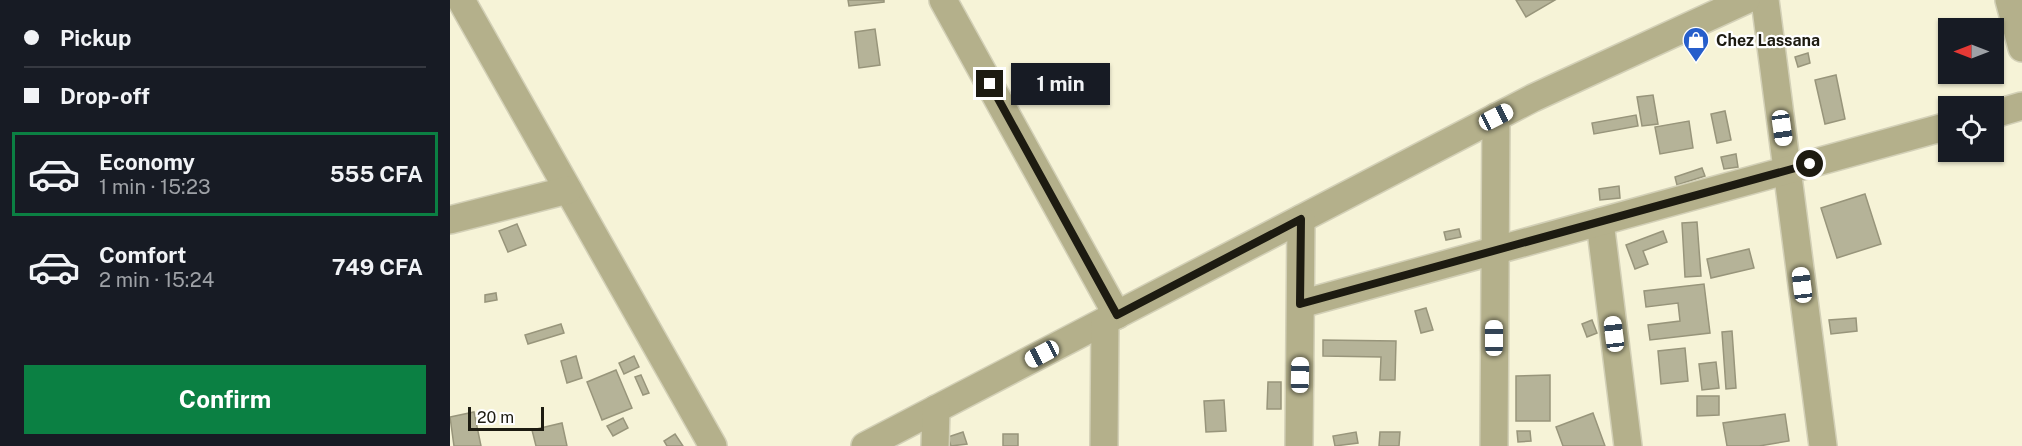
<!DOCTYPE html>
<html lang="en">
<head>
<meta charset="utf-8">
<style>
  :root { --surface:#171b24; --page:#20242c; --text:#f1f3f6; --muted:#9ea1a6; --line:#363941; --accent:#0b8043 }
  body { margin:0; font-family:"Public Sans",sans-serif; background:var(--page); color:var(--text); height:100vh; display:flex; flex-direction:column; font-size:22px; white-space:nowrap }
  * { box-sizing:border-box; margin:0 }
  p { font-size:20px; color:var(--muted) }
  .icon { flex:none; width:33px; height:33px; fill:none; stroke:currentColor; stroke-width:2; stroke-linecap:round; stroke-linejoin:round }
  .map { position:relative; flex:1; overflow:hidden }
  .drawer { display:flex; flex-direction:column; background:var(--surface); width:450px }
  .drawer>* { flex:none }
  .top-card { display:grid; align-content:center; height:132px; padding:0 24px; background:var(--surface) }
  .needle { width:39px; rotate:270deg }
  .buttons { position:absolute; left:1488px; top:18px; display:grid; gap:12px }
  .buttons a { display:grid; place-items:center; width:66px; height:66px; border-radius:0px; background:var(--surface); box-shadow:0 2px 4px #0004; font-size:30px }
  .scale { position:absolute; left:18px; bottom:15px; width:76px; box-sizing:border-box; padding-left:6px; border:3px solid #1d1b11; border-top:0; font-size:16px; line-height:21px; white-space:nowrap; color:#1d1b11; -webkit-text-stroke:4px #fff; paint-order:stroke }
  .end { position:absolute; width:27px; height:27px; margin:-14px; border:8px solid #1d1b11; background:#fff; box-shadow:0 0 0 3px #fff }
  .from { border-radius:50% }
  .bubble { position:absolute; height:42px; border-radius:0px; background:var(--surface); box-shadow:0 2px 4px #0004; font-size:20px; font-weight:700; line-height:42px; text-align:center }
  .car { position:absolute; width:18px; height:36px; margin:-18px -9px; border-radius:8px; box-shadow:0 0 4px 2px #0007; background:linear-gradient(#fff 24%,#345 0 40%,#fff 0 76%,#345 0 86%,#fff 0) }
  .top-card b { display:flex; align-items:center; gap:21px; height:57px; font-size:22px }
  .top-card b+b { border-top:2px solid var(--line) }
  .top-card i { width:15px; height:15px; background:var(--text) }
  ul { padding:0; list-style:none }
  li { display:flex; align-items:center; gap:18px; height:84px; margin:0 12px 9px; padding:0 12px; border:3px solid transparent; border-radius:0px }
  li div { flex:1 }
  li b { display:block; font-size:22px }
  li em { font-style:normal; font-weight:700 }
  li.on { border-color:var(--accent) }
  li>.icon { width:54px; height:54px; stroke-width:1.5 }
  .button { display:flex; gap:12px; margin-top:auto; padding:12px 24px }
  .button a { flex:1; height:69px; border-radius:0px; background:var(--accent); color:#fff; font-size:24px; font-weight:700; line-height:69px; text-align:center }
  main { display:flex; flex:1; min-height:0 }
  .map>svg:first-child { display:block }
  .building { fill:#b5b398; stroke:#98957b; stroke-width:1.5 }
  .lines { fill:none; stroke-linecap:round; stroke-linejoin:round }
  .minor-casing { stroke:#d3d0b7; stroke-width:30 }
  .minor { stroke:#b4b08b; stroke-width:27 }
  .route { stroke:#1d1b11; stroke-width:8 }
  .labels { text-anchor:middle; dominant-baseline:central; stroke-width:4.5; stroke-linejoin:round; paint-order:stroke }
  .poi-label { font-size:16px; font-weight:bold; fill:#1d1b11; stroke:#fff; text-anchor:start }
</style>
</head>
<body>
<main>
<section class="drawer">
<div class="top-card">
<b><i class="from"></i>Pickup</b>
<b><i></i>Drop-off</b>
</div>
<ul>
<li class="on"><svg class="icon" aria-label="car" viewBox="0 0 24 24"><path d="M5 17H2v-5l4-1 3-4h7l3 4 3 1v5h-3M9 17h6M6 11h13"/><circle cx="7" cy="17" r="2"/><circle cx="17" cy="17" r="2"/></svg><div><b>Economy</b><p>1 min · 15:23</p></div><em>555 CFA</em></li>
<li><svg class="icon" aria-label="car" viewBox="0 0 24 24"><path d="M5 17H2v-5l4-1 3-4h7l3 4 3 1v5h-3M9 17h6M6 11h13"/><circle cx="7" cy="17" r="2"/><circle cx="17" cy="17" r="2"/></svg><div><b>Comfort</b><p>2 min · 15:24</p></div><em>749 CFA</em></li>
</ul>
<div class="button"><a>Confirm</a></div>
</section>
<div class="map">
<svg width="1572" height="446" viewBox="0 0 1572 446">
  <rect width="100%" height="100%" fill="#f6f3d7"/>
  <g class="building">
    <path d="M398,0H434V2L399,6Z"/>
    <path d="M1066,0H1105L1076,17Z"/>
    <path d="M425,29L430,65L409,68L405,32Z"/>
    <path d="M1358,53L1360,63L1348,67L1345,57Z"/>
    <path d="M1386,75L1395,119L1375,124L1365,80Z"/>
    <path d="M1203,95L1208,124L1192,126L1187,97Z"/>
    <path d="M1275,111L1281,140L1267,143L1261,114Z"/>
    <path d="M1186,115L1188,126L1144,134L1142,123Z"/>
    <path d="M1239,121L1243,148L1210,154L1205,127Z"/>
    <path d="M1286,154L1288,167L1274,169L1271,157Z"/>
    <path d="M1252,168L1255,176L1227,185L1225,177Z"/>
    <path d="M1169,186L1170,198L1150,200L1149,189Z"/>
    <path d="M1415,194L1431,244L1387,258L1371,208Z"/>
    <path d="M1247,222L1251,276L1235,277L1232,223Z"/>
    <path d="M67,224L76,245L58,252L49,231Z"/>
    <path d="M1009,229L1011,237L996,240L994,232Z"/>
    <path d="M1213,231L1217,242L1193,251L1198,264L1185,269L1176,245Z"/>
    <path d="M1299,249L1304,268L1261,278L1257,259Z"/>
    <path d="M1254,284L1260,333L1200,340L1198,325L1230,321L1228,303L1196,307L1194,291Z"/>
    <path d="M46,293L47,300L35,302V295Z"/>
    <path d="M976,308L983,330L971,333L965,311Z"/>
    <path d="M1406,318L1407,331L1381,334L1379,320Z"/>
    <path d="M1142,320L1147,333L1137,337L1132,324Z"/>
    <path d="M111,324L114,333L78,344L75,335Z"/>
    <path d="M1282,331L1286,388L1276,389L1272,332Z"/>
    <path d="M873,340L946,341L945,380H930L931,357L873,356Z"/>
    <path d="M1235,348L1238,381L1211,384L1208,351Z"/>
    <path d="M126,356L132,378L117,383L111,361Z"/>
    <path d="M184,356L189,367L174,374L169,363Z"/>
    <path d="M1266,362L1269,388L1252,390L1249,364Z"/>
    <path d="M166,370L182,408L152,420L137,382Z"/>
    <path d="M191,375L199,393L193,395L185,377Z"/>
    <path d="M1100,375V421H1066V376Z"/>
    <path d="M818,382H831V409H817Z"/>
    <path d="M1247,396H1269V415L1247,416Z"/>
    <path d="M774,400L776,431L756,432L754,401Z"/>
    <path d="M24,412L31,446H4L0,417Z"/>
    <path d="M1143,413L1155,446H1113L1106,427Z"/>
    <path d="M1335,414L1339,441L1309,446H1277L1273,423Z"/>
    <path d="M173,418L178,428L163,436L157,426Z"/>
    <path d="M112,423L117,446H86L82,430Z"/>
    <path d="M1067,431H1080L1081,441L1068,442Z"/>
    <path d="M513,432L517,444L501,446L498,437Z"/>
    <path d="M906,432L908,443L885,446L883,436Z"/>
    <path d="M930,432H950L949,446H929Z"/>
    <path d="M225,434L233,446H217L214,441Z"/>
    <rect x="553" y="434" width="15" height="12"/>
  </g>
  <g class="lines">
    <g class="minor-casing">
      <g id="minor">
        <path d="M11,0L263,446"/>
        <path d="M493,0L667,315"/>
        <path d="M1315,0L1373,446"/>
        <path d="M1559,0L1572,48"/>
        <path d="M1544,114L1572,106"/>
        <path d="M0,220L118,190"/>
        <path d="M1150,222L1178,446"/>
        <path d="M851,304L1498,126"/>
        <path d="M415,446L1083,98L1296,0"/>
        <path d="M485,446L486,409"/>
        <path d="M654,446L655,321"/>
        <path d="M849,446L851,219"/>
        <path d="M1044,446L1046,117"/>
      </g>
    </g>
    <use href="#minor" class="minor"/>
  </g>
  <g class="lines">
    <path class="route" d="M540,84L667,315L851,219L850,304L1360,164"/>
  </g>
  <defs>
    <g id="shop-pin" transform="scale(1.35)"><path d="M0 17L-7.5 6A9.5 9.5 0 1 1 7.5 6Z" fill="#265ecb" stroke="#fff"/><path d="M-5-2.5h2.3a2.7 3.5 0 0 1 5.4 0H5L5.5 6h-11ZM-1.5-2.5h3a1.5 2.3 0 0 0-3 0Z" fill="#fff"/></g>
  </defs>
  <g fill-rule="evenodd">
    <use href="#shop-pin" x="1246" y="40"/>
  </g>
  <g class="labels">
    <g class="poi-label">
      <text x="1266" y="40">Chez Lassana</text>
    </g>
  </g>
</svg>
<div class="buttons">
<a><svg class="needle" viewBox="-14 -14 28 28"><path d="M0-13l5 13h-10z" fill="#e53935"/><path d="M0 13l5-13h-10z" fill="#9ea1a6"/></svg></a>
<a><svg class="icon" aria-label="locate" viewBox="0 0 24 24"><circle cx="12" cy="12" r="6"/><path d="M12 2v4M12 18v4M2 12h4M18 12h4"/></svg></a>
</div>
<div class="scale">20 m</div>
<i class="end from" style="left:1360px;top:164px"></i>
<i class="end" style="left:540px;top:84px"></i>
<div class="bubble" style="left:561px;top:63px;width:99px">1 min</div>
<i class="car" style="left:1046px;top:117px;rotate:63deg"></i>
<i class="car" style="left:1332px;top:128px;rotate:172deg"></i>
<i class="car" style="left:1352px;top:285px;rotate:353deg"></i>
<i class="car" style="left:1164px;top:334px;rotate:353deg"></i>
<i class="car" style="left:1044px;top:338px;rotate:0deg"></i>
<i class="car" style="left:592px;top:354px;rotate:242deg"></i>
<i class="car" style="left:850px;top:375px;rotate:1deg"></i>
</div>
</main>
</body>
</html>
